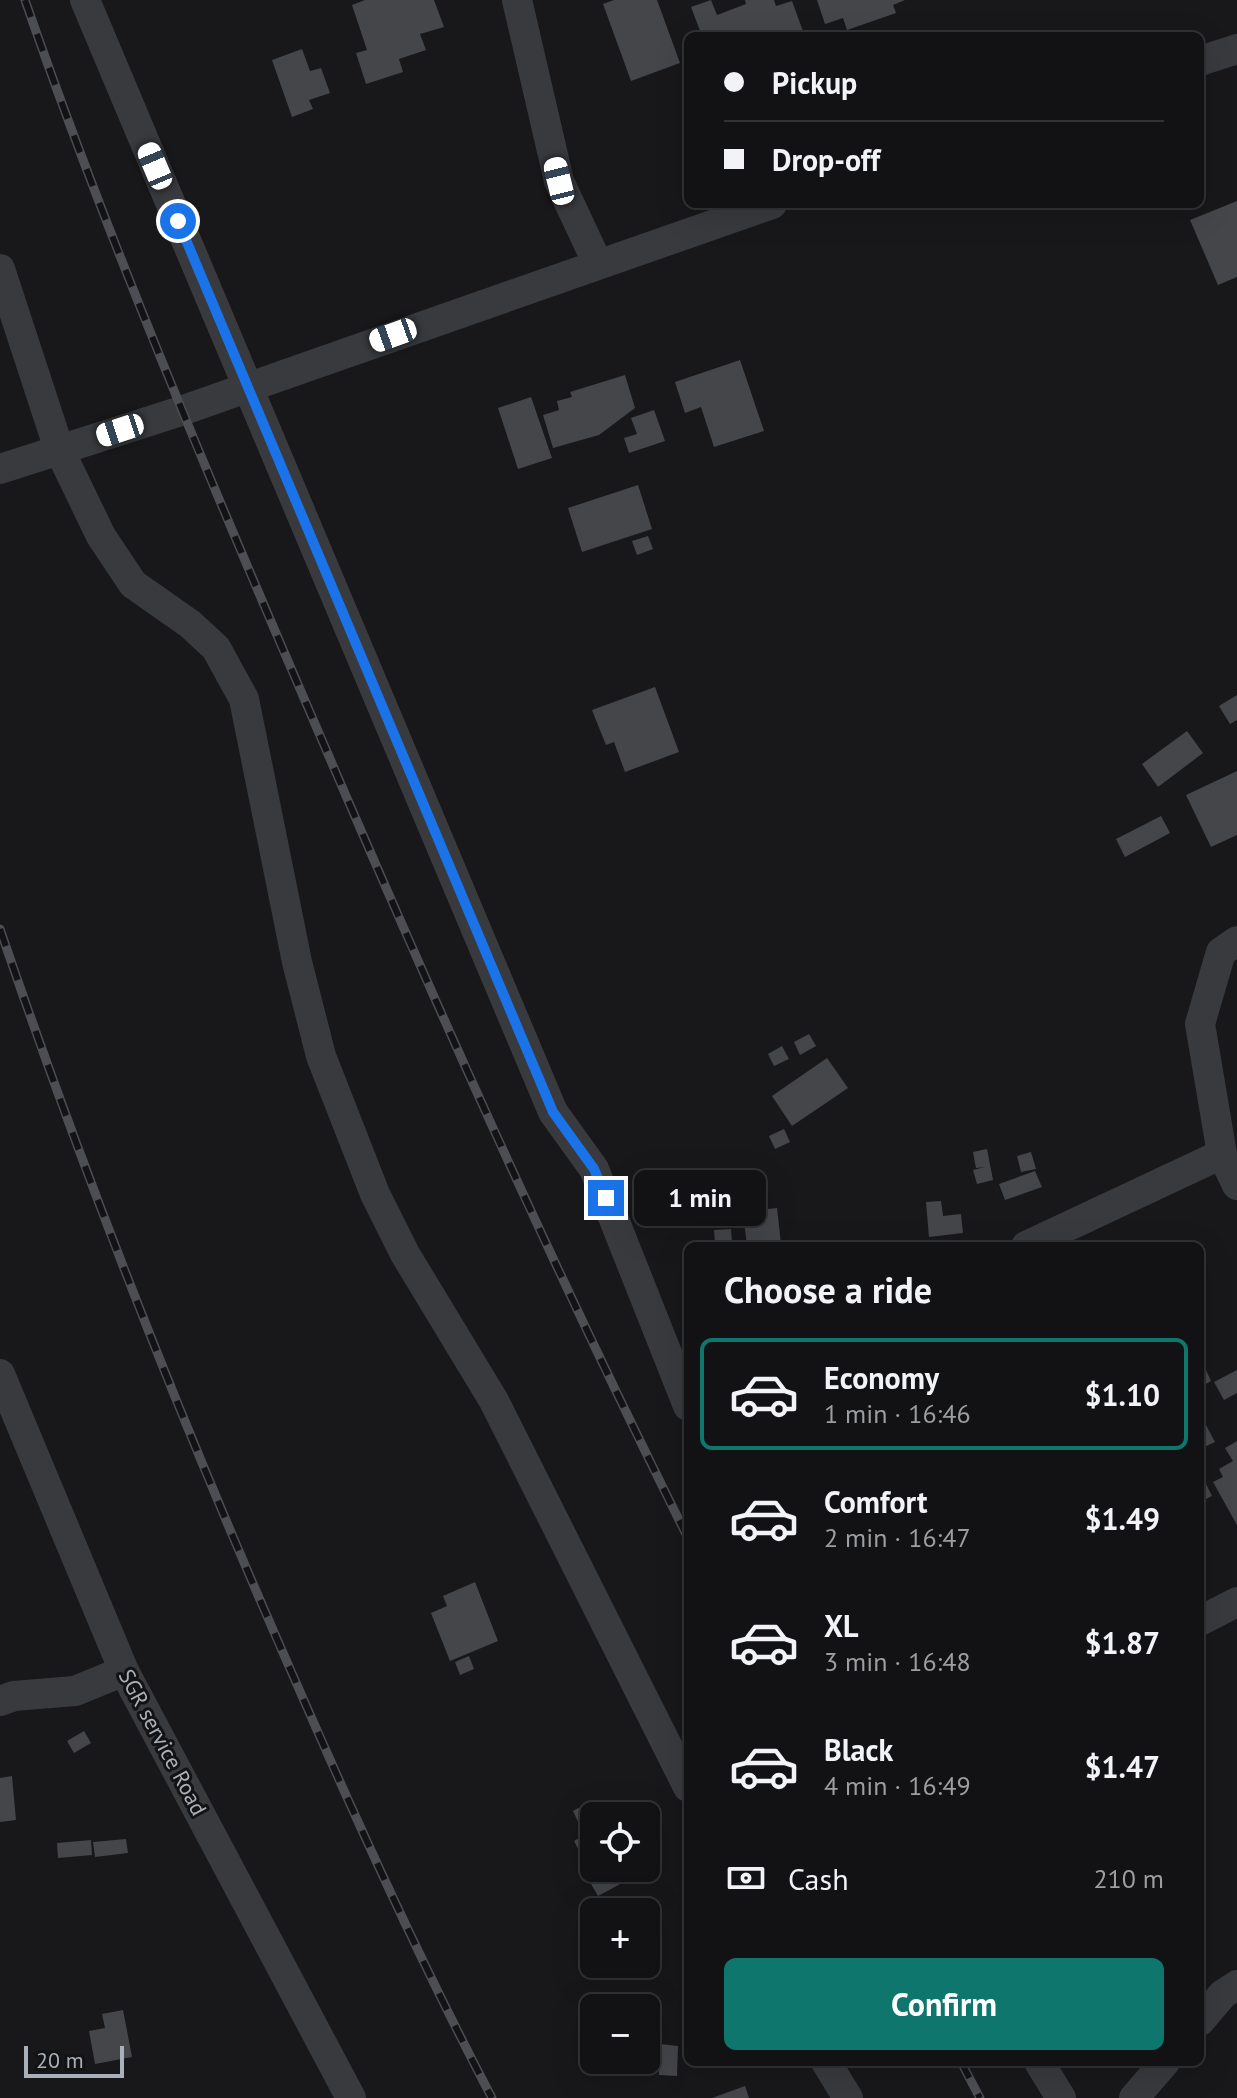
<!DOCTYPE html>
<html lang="en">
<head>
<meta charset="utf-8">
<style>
  :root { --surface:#121214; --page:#1b1b1d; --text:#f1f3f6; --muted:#9c9ea0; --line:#313234; --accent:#0f766e }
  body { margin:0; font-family:"PT Sans",sans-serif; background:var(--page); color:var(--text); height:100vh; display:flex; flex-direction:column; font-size:30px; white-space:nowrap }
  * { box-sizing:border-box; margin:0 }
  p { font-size:26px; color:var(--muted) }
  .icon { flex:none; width:44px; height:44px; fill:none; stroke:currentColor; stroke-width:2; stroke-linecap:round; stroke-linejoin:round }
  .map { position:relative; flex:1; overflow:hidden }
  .details { position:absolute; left:684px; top:1242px; width:520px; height:824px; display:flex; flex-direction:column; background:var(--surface); border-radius:12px; box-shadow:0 8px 32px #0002,0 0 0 2px var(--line) }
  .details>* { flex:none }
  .hud { position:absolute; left:684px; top:32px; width:520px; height:176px; border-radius:12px; box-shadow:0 8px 32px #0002,0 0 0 2px var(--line); display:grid; align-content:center; height:176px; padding:0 40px; background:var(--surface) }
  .controls { position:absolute; left:580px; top:1802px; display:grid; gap:16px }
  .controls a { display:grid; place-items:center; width:80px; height:80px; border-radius:12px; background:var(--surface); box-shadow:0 8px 32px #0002,0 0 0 2px var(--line); font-size:40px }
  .scale { position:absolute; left:24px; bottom:20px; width:100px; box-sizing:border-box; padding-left:8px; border:4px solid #aab0b9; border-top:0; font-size:22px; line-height:28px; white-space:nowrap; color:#aab0b9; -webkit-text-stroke:6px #131315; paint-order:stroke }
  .end { position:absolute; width:36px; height:36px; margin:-18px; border:10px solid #1a73e8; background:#fff; box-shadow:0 0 0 4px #fff }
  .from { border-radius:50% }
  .bubble { position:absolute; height:56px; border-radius:12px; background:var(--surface); box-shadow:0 8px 32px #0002,0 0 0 2px var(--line); font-size:26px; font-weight:700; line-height:56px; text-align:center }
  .car { position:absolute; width:24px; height:48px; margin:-24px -12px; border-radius:10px; box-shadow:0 0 6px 2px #0007; background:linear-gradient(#fff 24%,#345 0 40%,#fff 0 76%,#345 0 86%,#fff 0) }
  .hud b { display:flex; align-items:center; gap:28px; height:76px; font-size:30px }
  .hud b+b { border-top:2px solid var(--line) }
  .hud i { width:20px; height:20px; background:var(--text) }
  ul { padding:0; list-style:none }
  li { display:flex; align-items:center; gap:24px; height:112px; margin:0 16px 12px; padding:0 24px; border:4px solid transparent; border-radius:12px }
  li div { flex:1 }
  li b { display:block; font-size:30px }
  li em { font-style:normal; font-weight:700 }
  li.selected { border-color:var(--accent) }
  li>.icon { width:72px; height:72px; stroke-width:1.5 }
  h2 { padding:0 40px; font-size:36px; line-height:96px }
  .pay { display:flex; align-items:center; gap:20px; height:88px; padding:0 40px; font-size:30px }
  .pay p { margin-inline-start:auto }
  .cta { display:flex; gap:16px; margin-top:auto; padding:16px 40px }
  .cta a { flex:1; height:92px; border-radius:12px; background:var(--accent); color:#fff; font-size:32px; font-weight:700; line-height:92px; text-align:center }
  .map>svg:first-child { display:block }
  .building { fill:#44464a }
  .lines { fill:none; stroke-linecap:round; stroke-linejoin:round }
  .minor { stroke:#393a3e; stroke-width:30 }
  .rail-casing { stroke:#4c4e53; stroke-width:9 }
  .rail { stroke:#131315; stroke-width:6; stroke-dasharray:18; stroke-linecap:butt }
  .route { stroke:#1a73e8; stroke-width:10 }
  .labels { text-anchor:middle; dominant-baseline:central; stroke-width:6; stroke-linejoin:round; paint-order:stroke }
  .street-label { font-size:22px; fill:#aab0b9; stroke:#131315 }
</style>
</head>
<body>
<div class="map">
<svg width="1237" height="2098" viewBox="0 0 1237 2098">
  <rect width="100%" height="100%" fill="#18181a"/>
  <g class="building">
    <path d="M365,0H434L444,27L420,34L426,50L399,59L403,72L366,84L356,53L367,50L352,5Z"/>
    <path d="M614,0H657L680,63L631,81L603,4Z"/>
    <path d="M711,0L717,15L746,4L745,0H774L776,6L792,1L804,34L702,36L691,7Z"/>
    <path d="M817,0H905L893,5L896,13L847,30L843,18L825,24Z"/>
    <path d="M302,49L310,71L321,68L330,93L309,100L313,109L292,117L272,60Z"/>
    <path d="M1237,201V277L1218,285L1190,220Z"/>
    <path d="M740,360L764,431L714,447L701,407L685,413L675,382Z"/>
    <path d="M625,375L635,408L599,435L553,448L543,415L559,410L557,401L572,397L570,392Z"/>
    <path d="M531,397L552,458L518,469L498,408Z"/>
    <path d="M654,410L665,441L629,453L624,438L637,434L631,418Z"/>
    <path d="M638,485L652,529L582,552L568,508Z"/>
    <path d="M648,536L653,549L637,555L632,541Z"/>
    <path d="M655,687L679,752L625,772L614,742L606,745L592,710Z"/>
    <path d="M1237,695V720L1230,724L1219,706Z"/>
    <path d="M1187,731L1203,753L1158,787L1142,764Z"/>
    <path d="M1237,771V835L1211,847L1186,795Z"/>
    <path d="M1161,816L1170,833L1125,857L1116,839Z"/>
    <path d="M809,1034L816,1046L800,1055L794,1042Z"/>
    <path d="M782,1046L789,1059L774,1066L768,1054Z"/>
    <path d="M827,1058L848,1088L792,1126L772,1096Z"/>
    <path d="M784,1129L790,1142L775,1149L769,1136Z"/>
    <path d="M987,1149L993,1180L977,1184L973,1170L985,1167L976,1168L973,1152Z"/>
    <path d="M1031,1152L1036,1169L1021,1172L1017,1156Z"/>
    <path d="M1035,1171L1042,1187L1005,1200L999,1184Z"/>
    <path d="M941,1201L943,1216L961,1214L963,1233L929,1237L926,1202Z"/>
    <path d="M777,1208L781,1244L747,1246L743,1212Z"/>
    <path d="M731,1229L732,1243L715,1244L714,1230Z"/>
    <path d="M1200,1357L1211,1381L1200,1387Z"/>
    <path d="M1237,1370V1393L1224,1400L1214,1382Z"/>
    <path d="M1206,1425L1215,1442L1200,1449V1428Z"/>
    <path d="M1237,1441V1525L1213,1482L1223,1477L1219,1469L1233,1461L1225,1448Z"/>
    <path d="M1200,1472L1212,1496L1200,1502Z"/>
    <path d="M475,1582L498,1641L450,1661L431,1613L447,1606L443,1596Z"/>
    <path d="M469,1656L474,1669L460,1675L455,1662Z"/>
    <path d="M84,1731L91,1743L74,1753L67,1741Z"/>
    <path d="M12,1776L16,1820L0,1822V1778Z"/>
    <path d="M586,1804L593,1817L579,1824L573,1811Z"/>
    <path d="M594,1830V1868H633L637,1875L598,1896L587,1877L592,1875L574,1841Z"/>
    <path d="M126,1839L128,1853L95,1857L93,1842Z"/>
    <path d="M91,1840L92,1855L58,1858L57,1843Z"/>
    <path d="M123,2010L132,2057L95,2064L89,2031L105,2028L102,2014Z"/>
    <path d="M660,2044L678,2046L677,2076L659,2075Z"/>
    <path d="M745,2086L749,2098H712Z"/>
  </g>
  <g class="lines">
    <g class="minor">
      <path d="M85,0L553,1112L594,1169L688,1406"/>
      <path d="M517,0L559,181L597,262"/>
      <path d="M1200,61L1237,49"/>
      <path d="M0,269L59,449L101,536L133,584L190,624L216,648L244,699L297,962L321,1056L375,1194L405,1254L494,1401L688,1787"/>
      <path d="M0,469L181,411L772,204"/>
      <path d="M1237,941L1221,952L1200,1024L1222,1154L1237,1185"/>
      <path d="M1026,1246L1222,1154"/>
      <path d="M0,1374L124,1671L351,2098"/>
      <path d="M1200,1621L1237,1602"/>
      <path d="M0,1701L14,1696L75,1691L124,1671"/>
      <path d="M1200,2021L1223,1994L1237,1985"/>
      <path d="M826,2062L848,2098"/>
      <path d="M1039,2062L1061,2098"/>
      <path d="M1134,2098L1165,2062"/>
    </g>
    <g class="rail-casing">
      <g id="rail">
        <path d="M25,0C108,239 206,471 306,703C427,985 551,1264 688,1538"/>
        <path d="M0,929C86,1181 184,1428 291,1671C354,1815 419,1959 492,2098"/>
        <path d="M961,2062L980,2098"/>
      </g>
    </g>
    <use href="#rail" class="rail"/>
  </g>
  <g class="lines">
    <path class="route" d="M178,221L553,1112L594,1169L606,1198"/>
  </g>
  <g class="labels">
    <g class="street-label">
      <text transform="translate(163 1742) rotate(62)">SGR service Road</text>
    </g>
  </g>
</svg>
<div class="controls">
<a><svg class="icon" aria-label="locate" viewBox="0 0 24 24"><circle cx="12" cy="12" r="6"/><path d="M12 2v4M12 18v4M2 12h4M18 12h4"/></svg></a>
<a>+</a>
<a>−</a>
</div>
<div class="scale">20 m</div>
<i class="end from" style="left:178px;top:221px"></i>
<i class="end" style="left:606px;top:1198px"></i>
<div class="bubble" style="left:634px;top:1170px;width:132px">1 min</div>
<i class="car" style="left:155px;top:166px;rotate:337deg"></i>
<i class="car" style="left:559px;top:181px;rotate:346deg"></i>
<i class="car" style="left:393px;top:335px;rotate:250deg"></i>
<i class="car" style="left:120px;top:430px;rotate:252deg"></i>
<div class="hud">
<b><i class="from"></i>Pickup</b>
<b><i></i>Drop-off</b>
</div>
<section class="details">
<h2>Choose a ride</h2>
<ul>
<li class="selected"><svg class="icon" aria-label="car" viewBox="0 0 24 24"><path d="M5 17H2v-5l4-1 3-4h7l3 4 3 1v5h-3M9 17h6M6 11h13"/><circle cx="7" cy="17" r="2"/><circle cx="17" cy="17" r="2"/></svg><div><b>Economy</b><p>1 min · 16:46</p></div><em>$1.10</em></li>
<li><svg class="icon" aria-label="car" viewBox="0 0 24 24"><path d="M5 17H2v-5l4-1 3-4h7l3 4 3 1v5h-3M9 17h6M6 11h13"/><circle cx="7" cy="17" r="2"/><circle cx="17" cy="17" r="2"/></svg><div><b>Comfort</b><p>2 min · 16:47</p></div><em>$1.49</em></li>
<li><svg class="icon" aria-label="car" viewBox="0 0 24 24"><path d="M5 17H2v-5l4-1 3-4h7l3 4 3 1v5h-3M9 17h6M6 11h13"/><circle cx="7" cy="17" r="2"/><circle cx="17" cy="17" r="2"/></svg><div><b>XL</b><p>3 min · 16:48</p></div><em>$1.87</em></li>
<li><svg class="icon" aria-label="car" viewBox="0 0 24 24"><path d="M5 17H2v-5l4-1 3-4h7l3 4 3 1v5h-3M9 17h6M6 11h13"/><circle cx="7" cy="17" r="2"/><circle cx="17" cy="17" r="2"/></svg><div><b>Black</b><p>4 min · 16:49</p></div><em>$1.47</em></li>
</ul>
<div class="pay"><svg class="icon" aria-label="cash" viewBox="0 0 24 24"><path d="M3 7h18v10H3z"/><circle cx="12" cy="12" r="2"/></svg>Cash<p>210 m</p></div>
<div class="cta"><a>Confirm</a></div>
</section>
</div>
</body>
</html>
